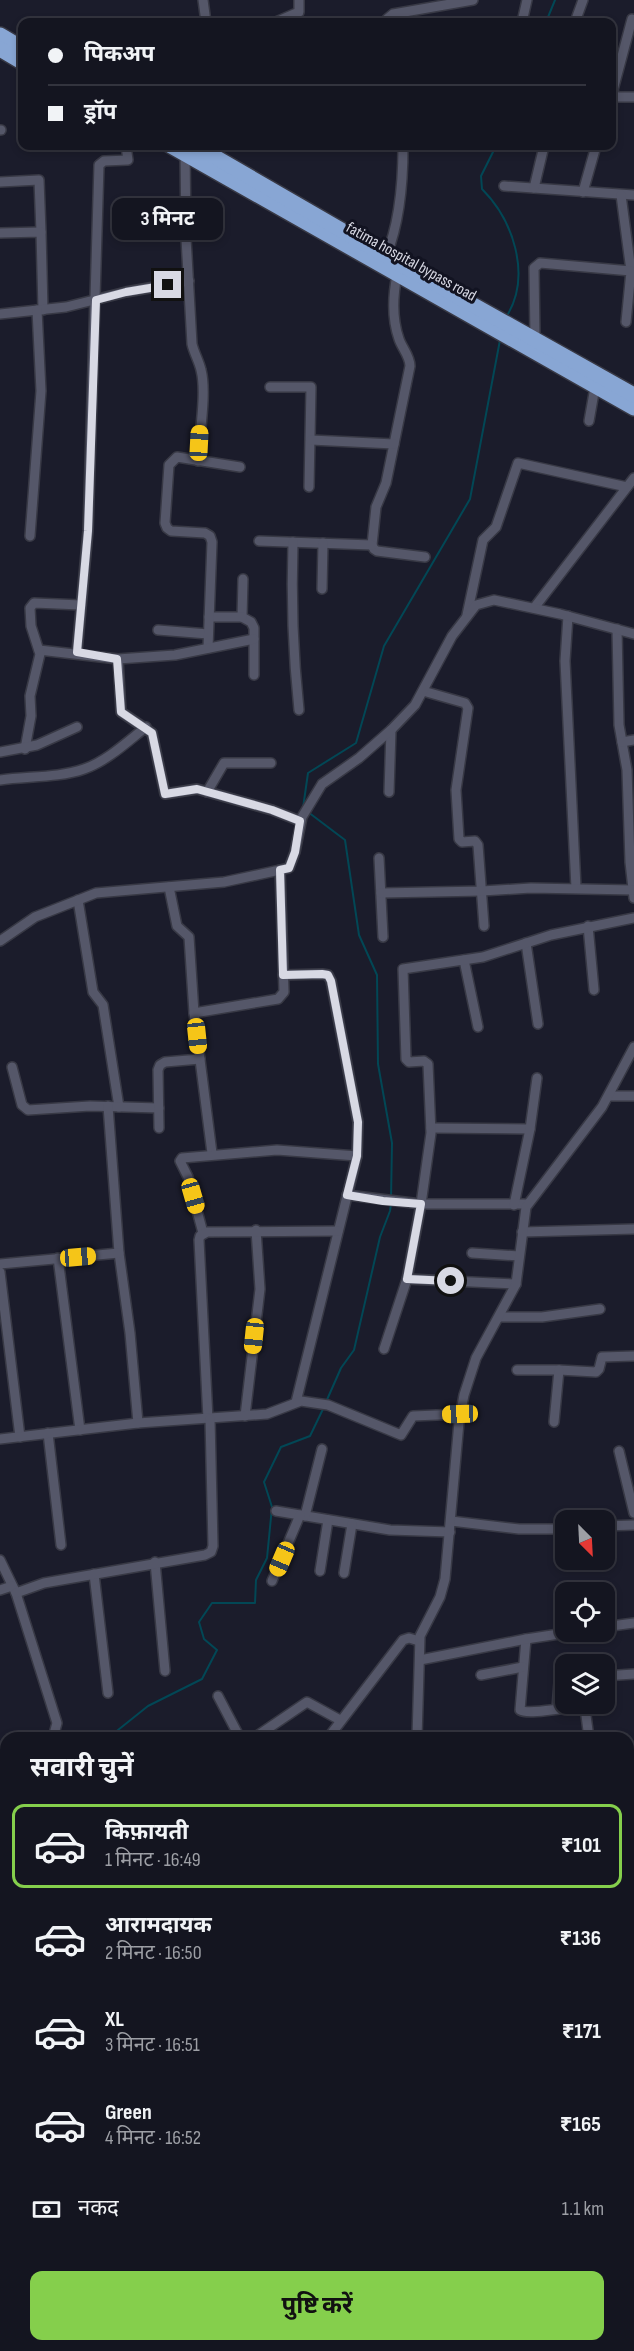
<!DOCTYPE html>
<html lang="hi">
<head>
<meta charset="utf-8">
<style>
  :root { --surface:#141520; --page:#1d1e29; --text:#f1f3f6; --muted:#9d9fa5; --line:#33343e; --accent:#85cf4c }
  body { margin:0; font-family:"Sofia Sans Condensed","Noto Sans Devanagari",sans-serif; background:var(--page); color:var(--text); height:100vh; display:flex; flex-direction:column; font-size:22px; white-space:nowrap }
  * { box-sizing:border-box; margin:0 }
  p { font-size:20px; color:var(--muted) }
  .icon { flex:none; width:33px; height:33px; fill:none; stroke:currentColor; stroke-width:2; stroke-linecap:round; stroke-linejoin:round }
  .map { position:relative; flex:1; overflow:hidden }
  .panel { position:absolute; left:0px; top:1732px; width:634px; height:620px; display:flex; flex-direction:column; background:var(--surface); border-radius:18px 18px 0 0; box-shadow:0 3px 9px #0003,0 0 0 2px var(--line) }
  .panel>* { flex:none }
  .hud { position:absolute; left:18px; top:18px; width:598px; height:132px; border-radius:12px; box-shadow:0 3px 9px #0003,0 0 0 2px var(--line); display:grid; align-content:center; height:132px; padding:0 30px; background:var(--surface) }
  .needle { width:39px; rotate:156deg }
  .controls { position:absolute; left:555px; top:1510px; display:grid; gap:12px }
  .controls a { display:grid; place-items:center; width:60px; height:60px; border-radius:12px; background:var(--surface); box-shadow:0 3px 9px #0003,0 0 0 2px var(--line); font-size:30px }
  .end { position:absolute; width:27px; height:27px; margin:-14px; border:8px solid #d8d9e4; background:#111; box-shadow:0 0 0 3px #111 }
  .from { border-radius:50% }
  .bubble { position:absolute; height:42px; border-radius:12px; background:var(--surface); box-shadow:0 3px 9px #0003,0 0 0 2px var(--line); font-size:20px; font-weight:700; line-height:42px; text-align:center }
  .car { position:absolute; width:18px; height:36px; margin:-18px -9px; border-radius:8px; box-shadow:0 0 4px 2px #0007; background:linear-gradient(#f5c518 24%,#345 0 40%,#f5c518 0 76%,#345 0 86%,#f5c518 0) }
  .hud b { display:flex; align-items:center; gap:21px; height:57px; font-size:22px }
  .hud b+b { border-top:2px solid var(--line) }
  .hud i { width:15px; height:15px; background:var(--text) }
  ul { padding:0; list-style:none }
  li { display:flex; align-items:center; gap:18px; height:84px; margin:0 12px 9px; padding:0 18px; border:3px solid transparent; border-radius:12px }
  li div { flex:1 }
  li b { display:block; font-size:22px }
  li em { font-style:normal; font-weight:700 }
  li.active { border-color:var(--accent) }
  li>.icon { width:54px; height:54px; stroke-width:1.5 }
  h2 { padding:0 30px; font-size:27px; line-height:72px }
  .pay { display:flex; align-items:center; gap:15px; height:66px; padding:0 30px; font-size:22px }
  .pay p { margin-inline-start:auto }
  .button { display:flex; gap:12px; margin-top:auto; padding:12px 30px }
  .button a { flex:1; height:69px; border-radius:12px; background:var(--accent); color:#111; font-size:24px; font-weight:700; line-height:69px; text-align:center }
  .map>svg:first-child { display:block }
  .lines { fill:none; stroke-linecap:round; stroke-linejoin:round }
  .stream { stroke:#024755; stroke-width:2 }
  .minor-casing { stroke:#383945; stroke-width:12 }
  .trunk-casing { stroke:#383945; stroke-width:18 }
  .minor { stroke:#555769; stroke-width:9 }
  .trunk { stroke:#88a6d4; stroke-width:15 }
  .route { stroke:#d8d9e4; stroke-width:8 }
  .labels { text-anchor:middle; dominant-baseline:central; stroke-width:6; stroke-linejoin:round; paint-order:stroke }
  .street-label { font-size:16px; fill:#d8d9e4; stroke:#121321 }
</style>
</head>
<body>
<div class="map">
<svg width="634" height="2351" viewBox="0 0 634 2351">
  <rect width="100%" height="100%" fill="#1b1c2b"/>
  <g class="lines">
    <g class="stream">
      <path d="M546,22L555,0"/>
      <path d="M496,146L481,176L482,189C513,220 531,274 508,314"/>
      <path d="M303,808L308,773L356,743L384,646L470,499L500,340"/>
      <path d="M308,812L345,840L359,935L377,975L378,1064L392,1143L391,1199"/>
      <path d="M326,1402L341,1368L354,1350L380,1237L390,1211L391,1204"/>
      <path d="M108,1738L148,1706L202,1679L217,1650L204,1639L199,1622L212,1603H255L256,1580L267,1558L272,1507L264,1482L281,1447L310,1436L324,1407"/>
      <path d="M0,1966L6,1963"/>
    </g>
    <g class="minor-casing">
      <g id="minor">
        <path d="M203,0L206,22"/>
        <path d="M632,19L613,90L615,97H634"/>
        <path d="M276,22L299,12V0"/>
        <path d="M388,22L387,19L393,14L473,0"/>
        <path d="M522,22L527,0"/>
        <path d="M575,22L583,0"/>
        <path d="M0,130H1"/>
        <path d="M185,150L186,238L192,344C194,353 199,361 201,370C207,393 199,436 198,461"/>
        <path d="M0,182L39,180L41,232"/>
        <path d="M504,186L634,195"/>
        <path d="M534,188L544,146"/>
        <path d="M583,192L596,146"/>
        <path d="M621,195L631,271L634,272"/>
        <path d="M0,233L41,232L43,310"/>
        <path d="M385,258C400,224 403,182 403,146"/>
        <path d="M397,275C393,295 392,319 399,339C402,348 410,356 410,366L386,483L376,507L372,545L374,549L377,551L425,557"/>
        <path d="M0,314L66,307L126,292L189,281"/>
        <path d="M535,338L534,268L540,263L631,271L626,322"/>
        <path d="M270,387H311L309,487"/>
        <path d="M589,421L595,387"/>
        <path d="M311,440L394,444"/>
        <path d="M30,536L41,391L37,310"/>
        <path d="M259,541L372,545"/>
        <path d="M293,542C291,599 293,654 299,710"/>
        <path d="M243,579L242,617L251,622L254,628V675"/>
        <path d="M322,589L323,543"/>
        <path d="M534,608L634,478"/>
        <path d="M467,615L483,540L496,527L518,463L627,487"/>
        <path d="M568,616L565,661L576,888"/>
        <path d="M209,617H242"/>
        <path d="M617,629L619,725L627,770L630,862L634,898"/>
        <path d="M158,630L208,634"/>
        <path d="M208,648L212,542L210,536L205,533L171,531L167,528L165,523L169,465L177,457L240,467"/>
        <path d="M39,650L118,659L175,655L254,639"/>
        <path d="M77,652L88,531L99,165L104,161L128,160L126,146"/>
        <path d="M118,659L121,712L152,733L165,794L197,789L272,810L300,821"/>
        <path d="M423,691L465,703L468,708L456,790L459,839L462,842L475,841L478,845L484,926"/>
        <path d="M622,742L634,740"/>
        <path d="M25,749L31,716L30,696L40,654L31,626L30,608L34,603L81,605"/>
        <path d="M0,752L37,745L77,727"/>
        <path d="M0,780C27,776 58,778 84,769C107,761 127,742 146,727"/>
        <path d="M207,792L224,763H271"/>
        <path d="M389,792L391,730"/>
        <path d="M379,858L383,937"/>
        <path d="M169,887L177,926L189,937L194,1013L212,1153"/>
        <path d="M381,893L482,891L531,888L633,890"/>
        <path d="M78,900L93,992L103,1005L119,1107"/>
        <path d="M588,926L594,990"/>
        <path d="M0,941L35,917L96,893L224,882L289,868L295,852L302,817L322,784L359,758L391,730L415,705L452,636L476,605L494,600L560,614L634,634"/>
        <path d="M526,943L538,1024"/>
        <path d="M464,960L478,1027"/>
        <path d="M283,975L322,974L328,975L331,981L358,1122L357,1156L296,1402"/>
        <path d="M194,1013L278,999L284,992L280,870"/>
        <path d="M12,1067L22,1105L28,1110L90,1106L159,1108"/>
        <path d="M609,1096H634"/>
        <path d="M108,1106L119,1253L130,1333L138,1423"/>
        <path d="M159,1128L158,1070L160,1065L165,1062L200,1059"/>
        <path d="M431,1128L530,1129"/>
        <path d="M347,1195L421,1204H527"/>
        <path d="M514,1205L530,1129L537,1078"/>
        <path d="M522,1232L634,1229"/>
        <path d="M203,1233L188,1177L180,1161L182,1158L277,1150L357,1156"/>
        <path d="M472,1253L519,1256"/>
        <path d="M58,1258L80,1430"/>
        <path d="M0,1264L119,1253"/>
        <path d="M0,1272L20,1437"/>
        <path d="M407,1279L516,1284"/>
        <path d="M500,1317H542L600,1309"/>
        <path d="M384,1349L407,1279L421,1204L431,1133L428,1064L424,1061L409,1062L406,1059L403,969L483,957L551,935L634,918"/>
        <path d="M517,1370H559L596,1372L599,1369L602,1357L634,1356"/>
        <path d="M245,1416L260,1289L256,1230"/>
        <path d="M208,1419L199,1240L200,1236L207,1232L338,1231"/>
        <path d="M554,1422L559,1370"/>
        <path d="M48,1433L61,1545"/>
        <path d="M0,1439L138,1423L267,1414L301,1401L328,1405L401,1435L413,1416L460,1414"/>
        <path d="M619,1451L634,1513"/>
        <path d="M276,1511L390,1530L450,1532"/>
        <path d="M305,1516L322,1449"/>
        <path d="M451,1521L519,1529H566"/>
        <path d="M604,1526L634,1525"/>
        <path d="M0,1560L16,1593L57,1723L54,1734L46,1738"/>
        <path d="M155,1562L165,1671"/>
        <path d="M320,1571L328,1520"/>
        <path d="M344,1573L352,1524"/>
        <path d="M94,1574L108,1693"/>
        <path d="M272,1581L300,1515"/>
        <path d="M0,1590L12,1586"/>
        <path d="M16,1593L44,1583L205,1555L211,1552L213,1546L210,1419"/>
        <path d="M604,1627L634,1623"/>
        <path d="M526,1639L520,1710C530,1716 568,1705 585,1708L589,1738"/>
        <path d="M420,1660L526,1639L572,1632"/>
        <path d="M481,1675L523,1667"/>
        <path d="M604,1676L634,1674"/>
        <path d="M218,1696L240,1738"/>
        <path d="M557,1708L559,1683L566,1677"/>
        <path d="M254,1738L307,1702L340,1720"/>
        <path d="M328,1738L403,1640L409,1638L419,1641"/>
        <path d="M417,1738L420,1636L440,1597L445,1579L459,1422L464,1395L476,1358L516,1284L526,1207L602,1107L634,1047"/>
        <path d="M0,1763L6,1760"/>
        <path d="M0,1848L6,1846"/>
        <path d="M628,2042L634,2077"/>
        <path d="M0,2091L6,2090"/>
        <path d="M628,2158L634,2151"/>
        <path d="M628,2178L630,2189L634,2193"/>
        <path d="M628,2297L634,2294"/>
        <path d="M0,2332L6,2331"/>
        <path d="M75,2346L76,2351"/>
        <path d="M283,2346L284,2351"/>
        <path d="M313,2351L314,2346"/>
        <path d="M438,2351L439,2346"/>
        <path d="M612,2351L613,2346"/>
      </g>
    </g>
    <g class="trunk-casing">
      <g id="trunk">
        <path d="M0,35L22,48"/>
        <path d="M0,49L22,62"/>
        <path d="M171,146L634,408"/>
        <path d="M196,146L400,264L634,395"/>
      </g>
    </g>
    <use href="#minor" class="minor"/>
    <use href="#trunk" class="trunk"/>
  </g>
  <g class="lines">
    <path class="route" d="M168,285L126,292L96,300L88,531L77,652L117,659L121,712L152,733L165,794L197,789L272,810L300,821L295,852L289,868L280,870L283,975L322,974L328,975L331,981L358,1122L357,1156L347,1195L383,1201L421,1204L407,1279L451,1281"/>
  </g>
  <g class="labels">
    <g class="street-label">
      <text transform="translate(411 262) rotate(29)">fatima hospital bypass road</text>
    </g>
  </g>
</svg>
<div class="controls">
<a><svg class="needle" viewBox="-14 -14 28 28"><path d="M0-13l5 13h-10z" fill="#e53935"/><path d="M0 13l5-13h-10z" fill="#9d9fa5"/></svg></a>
<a><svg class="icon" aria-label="locate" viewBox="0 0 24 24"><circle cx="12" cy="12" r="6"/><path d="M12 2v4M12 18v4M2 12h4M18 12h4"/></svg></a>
<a><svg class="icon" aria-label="layers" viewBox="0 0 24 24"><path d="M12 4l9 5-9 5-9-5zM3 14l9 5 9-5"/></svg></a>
</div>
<i class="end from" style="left:451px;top:1281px"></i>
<i class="end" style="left:168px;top:285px"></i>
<div class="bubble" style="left:112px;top:198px;width:111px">3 मिनट</div>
<i class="car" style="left:199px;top:443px;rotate:3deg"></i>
<i class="car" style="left:197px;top:1036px;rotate:174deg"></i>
<i class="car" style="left:193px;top:1196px;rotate:164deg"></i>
<i class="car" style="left:78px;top:1257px;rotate:85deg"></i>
<i class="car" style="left:254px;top:1336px;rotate:186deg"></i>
<i class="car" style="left:460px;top:1414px;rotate:268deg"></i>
<i class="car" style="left:282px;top:1559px;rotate:203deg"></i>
<div class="hud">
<b><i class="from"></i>पिकअप</b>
<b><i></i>ड्रॉप</b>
</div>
<section class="panel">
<h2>सवारी चुनें</h2>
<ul>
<li class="active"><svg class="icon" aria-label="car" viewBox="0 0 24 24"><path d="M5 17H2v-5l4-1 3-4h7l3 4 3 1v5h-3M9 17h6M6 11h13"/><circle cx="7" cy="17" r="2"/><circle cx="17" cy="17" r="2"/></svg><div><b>किफ़ायती</b><p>1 मिनट · 16:49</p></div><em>₹101</em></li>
<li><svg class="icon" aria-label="car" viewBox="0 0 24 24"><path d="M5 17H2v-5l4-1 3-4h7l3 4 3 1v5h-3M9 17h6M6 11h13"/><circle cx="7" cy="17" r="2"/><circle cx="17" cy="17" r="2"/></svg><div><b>आरामदायक</b><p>2 मिनट · 16:50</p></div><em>₹136</em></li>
<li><svg class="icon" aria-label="car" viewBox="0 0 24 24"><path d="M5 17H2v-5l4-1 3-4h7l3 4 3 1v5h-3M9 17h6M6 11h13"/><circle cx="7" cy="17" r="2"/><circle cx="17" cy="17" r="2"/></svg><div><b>XL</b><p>3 मिनट · 16:51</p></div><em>₹171</em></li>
<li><svg class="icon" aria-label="car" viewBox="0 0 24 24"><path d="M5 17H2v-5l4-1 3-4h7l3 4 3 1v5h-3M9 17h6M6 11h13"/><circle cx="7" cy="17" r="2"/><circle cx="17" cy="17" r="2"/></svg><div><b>Green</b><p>4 मिनट · 16:52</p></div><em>₹165</em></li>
</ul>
<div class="pay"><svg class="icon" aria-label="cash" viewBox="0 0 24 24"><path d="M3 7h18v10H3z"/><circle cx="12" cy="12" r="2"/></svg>नकद<p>1.1 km</p></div>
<div class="button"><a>पुष्टि करें</a></div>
</section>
</div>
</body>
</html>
